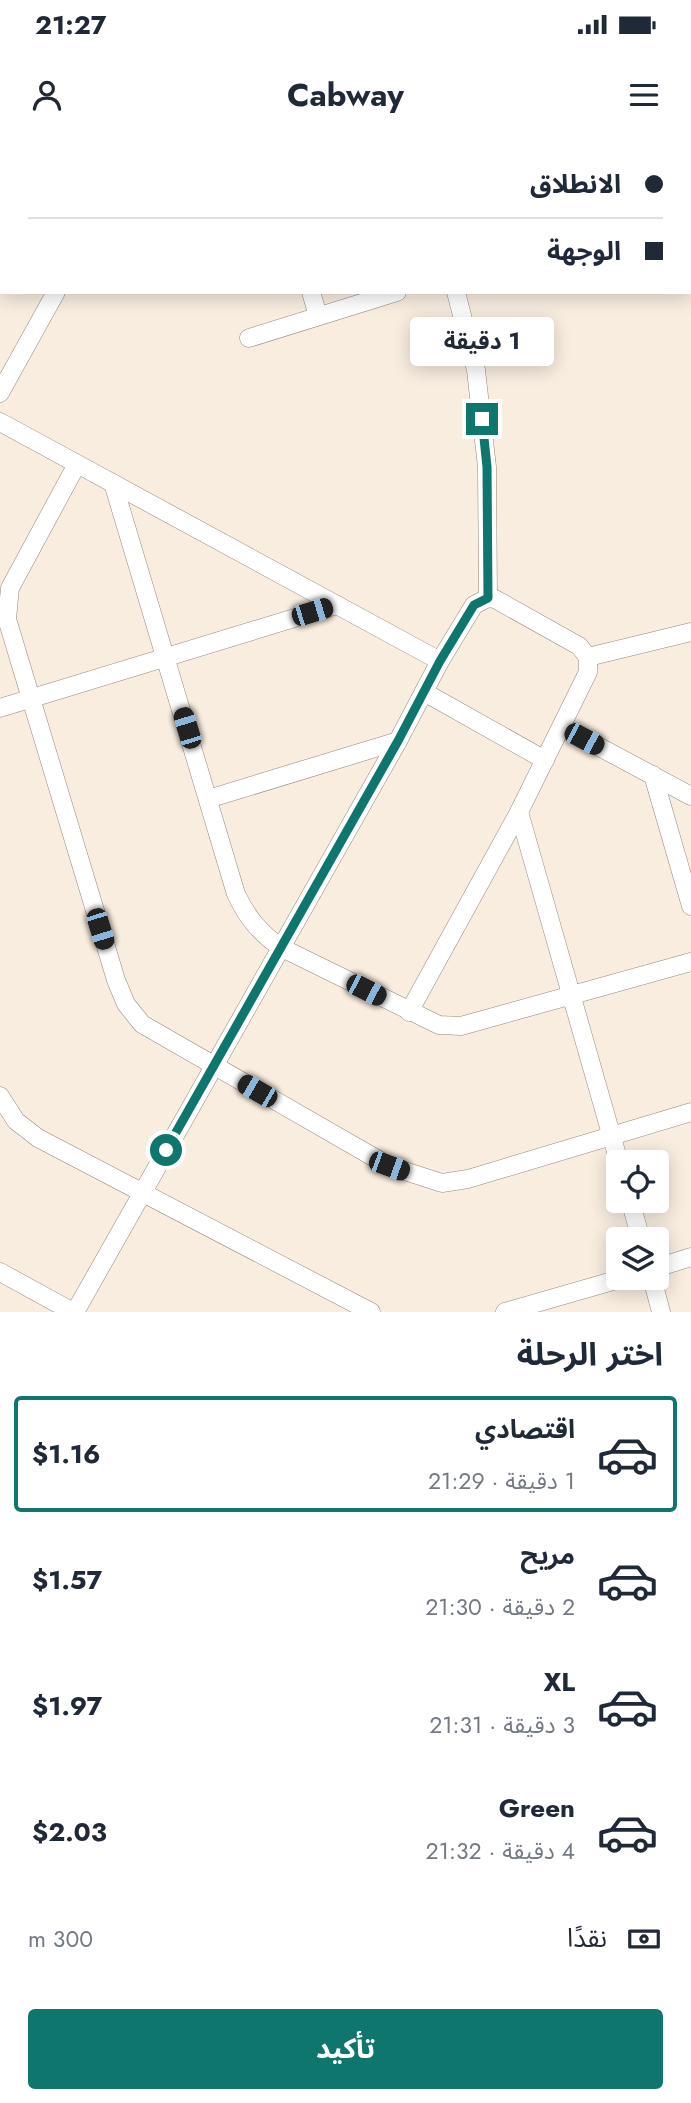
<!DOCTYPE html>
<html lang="ar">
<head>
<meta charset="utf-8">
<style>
  :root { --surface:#fff; --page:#f6f6f7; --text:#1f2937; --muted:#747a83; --line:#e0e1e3; --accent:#0f766e }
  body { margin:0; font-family:Jost,"Noto Sans Arabic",sans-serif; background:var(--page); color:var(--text); direction:rtl; height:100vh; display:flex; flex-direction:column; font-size:26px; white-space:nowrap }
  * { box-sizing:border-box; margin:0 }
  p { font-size:23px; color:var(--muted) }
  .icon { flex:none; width:38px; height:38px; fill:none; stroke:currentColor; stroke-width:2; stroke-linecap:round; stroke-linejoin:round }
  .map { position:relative; height:1172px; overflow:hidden; direction:ltr }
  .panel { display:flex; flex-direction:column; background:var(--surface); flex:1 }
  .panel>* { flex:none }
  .top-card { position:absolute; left:0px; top:0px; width:691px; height:154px; box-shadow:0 4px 18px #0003; direction:rtl; display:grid; align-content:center; height:154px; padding:0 28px; background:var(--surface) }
  .buttons { position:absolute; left:606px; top:1010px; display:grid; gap:14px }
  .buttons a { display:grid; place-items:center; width:63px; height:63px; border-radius:7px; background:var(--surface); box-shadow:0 4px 18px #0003; font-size:35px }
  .end { position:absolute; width:32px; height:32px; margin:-16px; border:9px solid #0f766e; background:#fff; box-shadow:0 0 0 4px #fff }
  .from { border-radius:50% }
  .bubble { position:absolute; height:49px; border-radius:7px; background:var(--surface); box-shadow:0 4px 18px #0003; font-size:23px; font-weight:700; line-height:49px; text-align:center; direction:rtl }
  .car { position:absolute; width:21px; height:42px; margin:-21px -10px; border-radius:9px; box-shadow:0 0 5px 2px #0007; background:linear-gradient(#222 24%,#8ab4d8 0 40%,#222 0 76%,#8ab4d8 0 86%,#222 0) }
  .top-card b { display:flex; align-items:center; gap:24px; height:66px; font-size:26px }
  .top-card b+b { border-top:2px solid var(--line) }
  .top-card i { width:18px; height:18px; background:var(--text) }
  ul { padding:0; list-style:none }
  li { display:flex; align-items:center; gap:21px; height:116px; margin:0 14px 10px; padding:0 14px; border:4px solid transparent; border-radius:7px }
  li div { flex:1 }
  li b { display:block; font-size:26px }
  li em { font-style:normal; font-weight:700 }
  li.active { border-color:var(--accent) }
  li>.icon { width:63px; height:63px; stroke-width:1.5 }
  h2 { padding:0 28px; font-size:32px; line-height:84px }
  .pay { display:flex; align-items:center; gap:18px; height:77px; padding:0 28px; font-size:26px }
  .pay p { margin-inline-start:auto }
  .button { display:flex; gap:14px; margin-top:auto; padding:14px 28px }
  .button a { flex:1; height:80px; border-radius:7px; background:var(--accent); color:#fff; font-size:28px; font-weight:700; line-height:80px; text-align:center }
  .status { display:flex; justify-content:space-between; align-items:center; height:49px; padding:0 35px; background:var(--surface); direction:ltr }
  .status svg { height:19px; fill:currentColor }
  header { display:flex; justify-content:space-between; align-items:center; height:91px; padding:0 28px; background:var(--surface); font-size:32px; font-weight:700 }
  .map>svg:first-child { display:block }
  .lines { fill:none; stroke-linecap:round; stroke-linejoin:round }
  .lane-casing { stroke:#93887c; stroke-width:10 }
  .street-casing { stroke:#93887c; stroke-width:19 }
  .lane { stroke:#fff; stroke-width:9 }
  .street { stroke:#fff; stroke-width:18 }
  .route { stroke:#0f766e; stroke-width:9 }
</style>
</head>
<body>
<div class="status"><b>21:27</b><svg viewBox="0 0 49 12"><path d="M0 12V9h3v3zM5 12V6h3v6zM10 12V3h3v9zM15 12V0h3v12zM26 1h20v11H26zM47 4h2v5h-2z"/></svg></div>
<header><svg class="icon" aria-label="menu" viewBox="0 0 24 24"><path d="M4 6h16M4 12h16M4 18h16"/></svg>Cabway<svg class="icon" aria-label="person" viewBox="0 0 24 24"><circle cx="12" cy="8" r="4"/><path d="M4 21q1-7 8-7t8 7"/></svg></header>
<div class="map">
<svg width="691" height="1172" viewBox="0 0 691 1172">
  <rect width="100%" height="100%" fill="#f9ede0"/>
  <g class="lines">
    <g class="lane-casing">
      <g id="lane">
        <path d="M8,2L9,0"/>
        <path d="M0,15L2,12"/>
      </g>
    </g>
    <g class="street-casing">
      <g id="street">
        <path d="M270,0V2"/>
        <path d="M411,0L412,2"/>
        <path d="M490,0L494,2"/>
        <path d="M30,2L31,0"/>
        <path d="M140,2L141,0"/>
        <path d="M0,56L2,53"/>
        <path d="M690,109L691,110"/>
        <path d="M311,152L318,176"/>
        <path d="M456,152L476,230L487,327L488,458"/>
        <path d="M249,198L397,152"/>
        <path d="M0,253L56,152"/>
        <path d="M0,282L440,521"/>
        <path d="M77,324L10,448L7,479L116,840L126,864L142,884L389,1026L442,1043L468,1039L691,972"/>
        <path d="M113,343L236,754C247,777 259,792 280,807L439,885L461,886L691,822"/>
        <path d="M588,517L691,492"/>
        <path d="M424,552L545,620"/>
        <path d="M0,568L337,465"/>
        <path d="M562,587L691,656"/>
        <path d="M653,635L691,766"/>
        <path d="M208,659L398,601"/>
        <path d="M519,672L619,1022"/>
        <path d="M0,956L16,981L38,998L371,1172"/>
        <path d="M630,1060L641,1099"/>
        <path d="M656,1128L691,1117"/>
        <path d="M0,1132L73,1172"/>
        <path d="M652,1138L661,1172"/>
        <path d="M75,1172L398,601L440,521L474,465L488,458L495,459L579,506L588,517V532L519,672L409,872"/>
        <path d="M505,1172L623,1138"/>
      </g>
    </g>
    <use href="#lane" class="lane"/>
    <use href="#street" class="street"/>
  </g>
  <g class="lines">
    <path class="route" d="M166,1010L398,601L440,521L474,465L488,458L487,327L482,279"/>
  </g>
</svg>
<div class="buttons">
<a><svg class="icon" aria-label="locate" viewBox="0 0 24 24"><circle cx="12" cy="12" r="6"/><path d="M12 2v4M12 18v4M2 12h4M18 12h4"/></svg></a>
<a><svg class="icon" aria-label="layers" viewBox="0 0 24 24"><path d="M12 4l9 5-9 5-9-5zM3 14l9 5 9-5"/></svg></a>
</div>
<i class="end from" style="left:166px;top:1010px"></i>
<i class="end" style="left:482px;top:279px"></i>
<div class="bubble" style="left:410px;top:177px;width:144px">1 دقيقة</div>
<i class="car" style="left:312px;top:472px;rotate:73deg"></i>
<i class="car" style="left:187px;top:588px;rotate:343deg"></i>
<i class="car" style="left:584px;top:599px;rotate:118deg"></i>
<i class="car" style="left:100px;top:789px;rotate:163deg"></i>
<i class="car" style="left:366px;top:850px;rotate:117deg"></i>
<i class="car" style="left:257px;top:951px;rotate:300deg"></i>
<i class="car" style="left:389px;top:1026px;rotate:110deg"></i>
<div class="top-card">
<b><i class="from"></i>الانطلاق</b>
<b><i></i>الوجهة</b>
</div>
</div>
<section class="panel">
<h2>اختر الرحلة</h2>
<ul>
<li class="active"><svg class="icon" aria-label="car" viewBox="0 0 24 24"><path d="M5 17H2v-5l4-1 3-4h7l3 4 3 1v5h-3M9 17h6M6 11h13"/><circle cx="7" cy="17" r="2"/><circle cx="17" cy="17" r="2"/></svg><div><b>اقتصادي</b><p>1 دقيقة · 21:29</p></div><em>$1.16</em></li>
<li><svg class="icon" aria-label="car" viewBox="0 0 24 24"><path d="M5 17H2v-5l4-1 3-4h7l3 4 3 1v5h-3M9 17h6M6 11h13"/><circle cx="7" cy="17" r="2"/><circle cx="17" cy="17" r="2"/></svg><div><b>مريح</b><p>2 دقيقة · 21:30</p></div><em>$1.57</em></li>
<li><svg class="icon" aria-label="car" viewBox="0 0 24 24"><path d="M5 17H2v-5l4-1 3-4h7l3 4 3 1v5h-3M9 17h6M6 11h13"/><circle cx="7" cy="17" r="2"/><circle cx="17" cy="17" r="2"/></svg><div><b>XL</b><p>3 دقيقة · 21:31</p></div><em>$1.97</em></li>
<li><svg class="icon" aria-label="car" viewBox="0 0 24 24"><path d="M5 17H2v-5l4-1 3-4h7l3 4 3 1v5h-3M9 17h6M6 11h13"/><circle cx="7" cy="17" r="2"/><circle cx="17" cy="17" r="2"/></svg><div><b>Green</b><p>4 دقيقة · 21:32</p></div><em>$2.03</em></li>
</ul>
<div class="pay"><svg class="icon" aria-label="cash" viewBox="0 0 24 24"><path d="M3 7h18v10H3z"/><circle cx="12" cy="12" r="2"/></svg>نقدًا<p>300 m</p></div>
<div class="button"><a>تأكيد</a></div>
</section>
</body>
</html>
